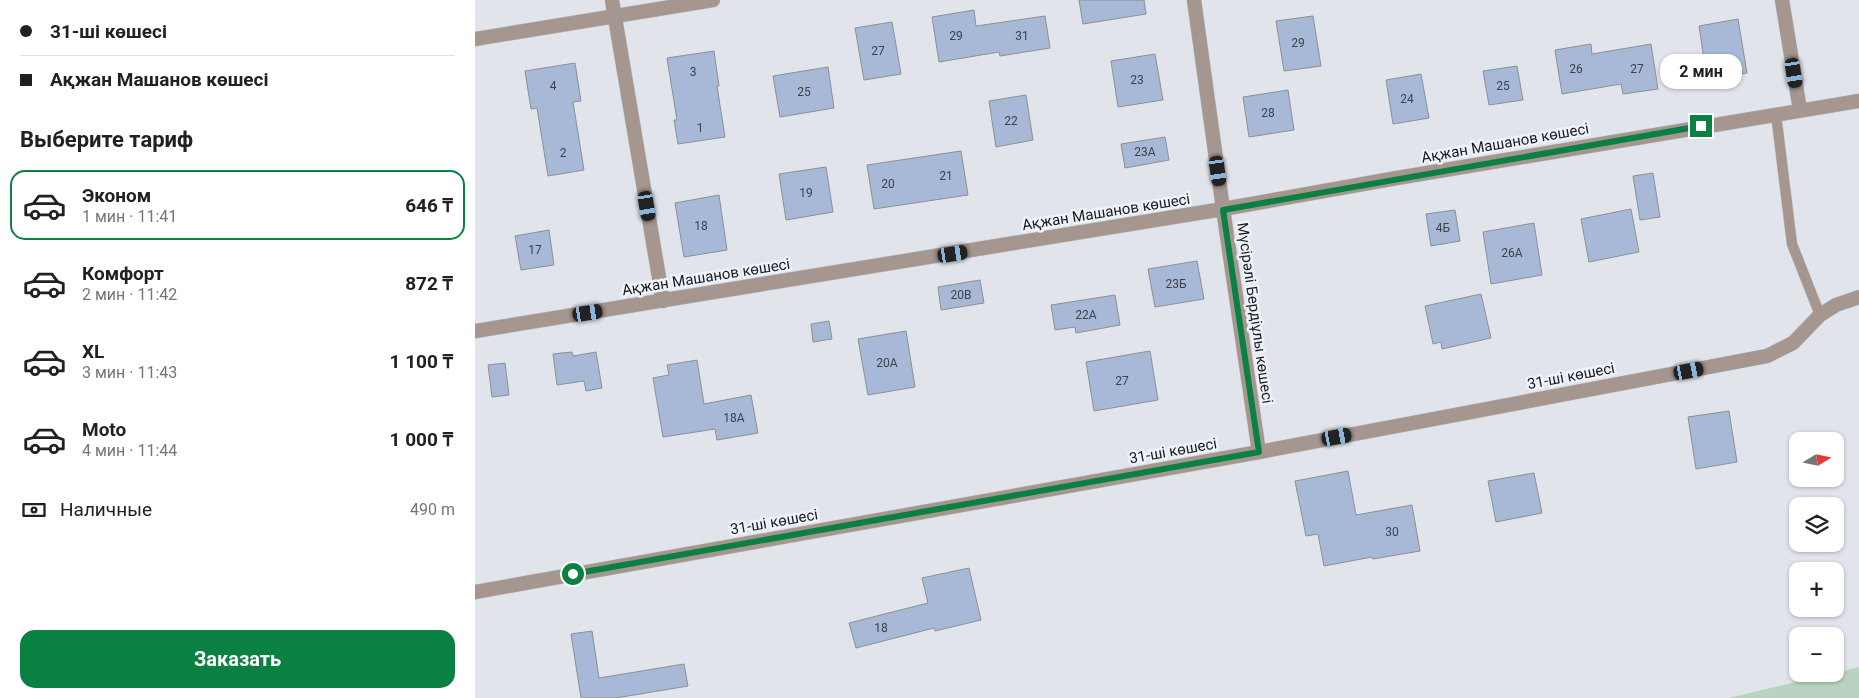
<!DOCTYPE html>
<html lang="ru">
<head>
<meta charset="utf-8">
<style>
  :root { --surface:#fff; --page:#f6f6f6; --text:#202124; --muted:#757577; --line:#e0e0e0; --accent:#0b8043 }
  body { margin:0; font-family:Roboto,sans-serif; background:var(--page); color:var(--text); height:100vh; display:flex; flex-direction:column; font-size:19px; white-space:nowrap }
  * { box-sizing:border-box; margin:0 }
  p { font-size:16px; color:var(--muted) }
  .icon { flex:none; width:28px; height:28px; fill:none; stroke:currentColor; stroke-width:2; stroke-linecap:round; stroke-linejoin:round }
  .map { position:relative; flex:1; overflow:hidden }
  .panel { display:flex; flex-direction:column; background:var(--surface); width:475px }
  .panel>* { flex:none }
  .top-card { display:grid; align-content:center; height:110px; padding:0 20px; background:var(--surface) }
  .needle { width:32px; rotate:80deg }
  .fabs { position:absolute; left:1314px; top:432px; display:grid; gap:10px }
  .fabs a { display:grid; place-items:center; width:55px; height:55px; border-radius:10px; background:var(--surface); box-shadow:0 1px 4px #0004; font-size:25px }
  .end { position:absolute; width:22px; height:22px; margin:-11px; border:6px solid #0b8043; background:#fff; box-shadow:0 0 0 2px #fff }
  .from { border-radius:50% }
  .bubble { position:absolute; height:35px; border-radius:15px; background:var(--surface); box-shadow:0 1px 4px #0004; font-size:16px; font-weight:700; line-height:35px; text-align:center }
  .car { position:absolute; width:15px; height:30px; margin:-15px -8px; border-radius:6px; box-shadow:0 0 4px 1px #0007; background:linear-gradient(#222 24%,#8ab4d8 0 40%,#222 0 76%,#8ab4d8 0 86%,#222 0) }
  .top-card b { display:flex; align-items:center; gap:18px; height:48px; font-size:19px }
  .top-card b+b { border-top:1px solid var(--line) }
  .top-card i { width:12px; height:12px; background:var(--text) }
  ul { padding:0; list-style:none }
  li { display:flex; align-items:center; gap:15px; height:70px; margin:0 10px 8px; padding:0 10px; border:2px solid transparent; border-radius:15px }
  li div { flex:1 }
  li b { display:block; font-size:19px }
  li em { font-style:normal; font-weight:700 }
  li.on { border-color:var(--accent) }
  li>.icon { width:45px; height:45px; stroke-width:1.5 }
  h2 { padding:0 20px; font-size:22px; line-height:60px }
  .pay { display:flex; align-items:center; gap:12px; height:55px; padding:0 20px; font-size:19px }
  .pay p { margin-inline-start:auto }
  .primary-button { display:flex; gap:10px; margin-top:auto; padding:10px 20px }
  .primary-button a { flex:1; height:58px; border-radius:15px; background:var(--accent); color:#fff; font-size:20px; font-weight:700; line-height:58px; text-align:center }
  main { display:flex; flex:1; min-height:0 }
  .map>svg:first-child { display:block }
  .green { fill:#b9d3c0 }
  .building { fill:#a7b9d6; stroke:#8c9096 }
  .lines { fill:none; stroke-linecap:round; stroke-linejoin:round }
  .service-casing { stroke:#bdc1c6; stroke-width:11 }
  .minor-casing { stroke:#bdc1c6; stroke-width:15 }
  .tertiary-casing { stroke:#bdc1c6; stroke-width:15 }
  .service { stroke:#a5968f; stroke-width:10 }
  .minor { stroke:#a5968f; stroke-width:14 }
  .tertiary { stroke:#a5968f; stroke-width:14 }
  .route { stroke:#0b8043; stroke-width:6 }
  .labels { text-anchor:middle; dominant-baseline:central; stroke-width:5; stroke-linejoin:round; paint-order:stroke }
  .number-label { font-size:12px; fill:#3d424b }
  .street-label { font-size:15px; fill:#1a1b1d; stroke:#eef2f9 }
</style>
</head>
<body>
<main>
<section class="panel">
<div class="top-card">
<b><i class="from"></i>31-ші көшесі</b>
<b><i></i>Ақжан Машанов көшесі</b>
</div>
<h2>Выберите тариф</h2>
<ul>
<li class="on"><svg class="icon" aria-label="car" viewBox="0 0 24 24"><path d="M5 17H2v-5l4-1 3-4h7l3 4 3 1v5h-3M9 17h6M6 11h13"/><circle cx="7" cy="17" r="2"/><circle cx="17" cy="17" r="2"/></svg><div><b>Эконом</b><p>1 мин · 11:41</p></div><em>646 ₸</em></li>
<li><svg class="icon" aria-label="car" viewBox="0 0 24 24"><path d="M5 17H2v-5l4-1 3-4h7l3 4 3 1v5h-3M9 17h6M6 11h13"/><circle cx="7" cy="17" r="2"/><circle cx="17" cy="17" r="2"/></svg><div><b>Комфорт</b><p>2 мин · 11:42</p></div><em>872 ₸</em></li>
<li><svg class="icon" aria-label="car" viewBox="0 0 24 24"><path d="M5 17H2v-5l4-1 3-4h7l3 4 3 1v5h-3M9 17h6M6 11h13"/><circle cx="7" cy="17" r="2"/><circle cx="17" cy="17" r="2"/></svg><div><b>XL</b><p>3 мин · 11:43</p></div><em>1 100 ₸</em></li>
<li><svg class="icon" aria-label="car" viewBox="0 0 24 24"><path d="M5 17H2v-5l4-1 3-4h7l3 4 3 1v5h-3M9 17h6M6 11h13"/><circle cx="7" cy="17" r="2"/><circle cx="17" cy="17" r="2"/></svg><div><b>Moto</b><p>4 мин · 11:44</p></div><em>1 000 ₸</em></li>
</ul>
<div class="pay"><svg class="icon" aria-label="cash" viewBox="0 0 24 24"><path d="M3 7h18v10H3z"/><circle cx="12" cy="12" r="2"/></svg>Наличные<p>490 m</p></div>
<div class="primary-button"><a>Заказать</a></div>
</section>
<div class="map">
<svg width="1384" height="698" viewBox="0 0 1384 698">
  <rect width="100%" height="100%" fill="#e1e5eb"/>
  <path class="green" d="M1384,667V698H1254Z"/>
  <g class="building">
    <path d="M604,0H669L671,14L608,24Z"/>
    <path d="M499,10L501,26L570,16L575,48L525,56L524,52L464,62L457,17Z"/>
    <path d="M838,16L846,66L809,71L801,21Z"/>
    <path d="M1263,19L1272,73L1232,79L1224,26Z"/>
    <path d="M417,22L426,74L389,80L380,28Z"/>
    <path d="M1116,44L1117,54L1176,44L1183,89L1148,94L1146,84L1087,94L1080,50Z"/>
    <path d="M239,51L244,86H242L250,137L203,144L199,120H202L192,58Z"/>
    <path d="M680,54L688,100L643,107L636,61Z"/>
    <path d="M100,63L106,101L98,102L109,170L73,176L62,108L56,109L50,71Z"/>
    <path d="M1042,66L1048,100L1014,105L1008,71Z"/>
    <path d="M353,67L359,108L305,117L298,76Z"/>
    <path d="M946,74L954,118L918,124L911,80Z"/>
    <path d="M813,90L819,130L774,137L768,97Z"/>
    <path d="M551,95L558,140L521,147L514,101Z"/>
    <path d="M690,137L694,160L650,168L646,144Z"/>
    <path d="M486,151L493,195L399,209L392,165Z"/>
    <path d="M351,167L358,212L311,220L304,174Z"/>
    <path d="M1178,173L1185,217L1165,220L1158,176Z"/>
    <path d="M244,195L252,250L209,257L200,203Z"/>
    <path d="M1156,209L1164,252L1114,262L1106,219Z"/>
    <path d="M980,210L985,241L956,246L951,214Z"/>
    <path d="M1059,223L1067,275L1016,284L1008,232Z"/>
    <path d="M74,230L79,265L46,270L40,236Z"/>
    <path d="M722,261L729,299L680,307L673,269Z"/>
    <path d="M505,280L509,303L466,310L463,287Z"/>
    <path d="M1006,294L1016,338L967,349L966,342L958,344L950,306Z"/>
    <path d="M640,295L645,325L601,333L600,327L580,330L576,305Z"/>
    <path d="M354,321L357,339L338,342L336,324Z"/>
    <path d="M431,331L440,387L393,395L383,339Z"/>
    <path d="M675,351L683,400L619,411L611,362Z"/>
    <path d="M97,352L98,356L121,352L127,388L111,391L109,381L82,385L78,354Z"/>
    <path d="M222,360L229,404L276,395L283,433L242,440L240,429L188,437L178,378L194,375L192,365Z"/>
    <path d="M30,363L34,395L17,397L13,365Z"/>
    <path d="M1254,411L1262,462L1221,469L1213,417Z"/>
    <path d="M873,471L881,515L937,505L945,551L898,559L897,557L849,566L843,534L831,536L820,481Z"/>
    <path d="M1059,473L1067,513L1021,522L1013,481Z"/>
    <path d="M494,568L506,620L460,631L459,628L381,648L374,623L453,603L447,578Z"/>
    <path d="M117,631L124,678L209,664L213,686L141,698H106L96,634Z"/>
  </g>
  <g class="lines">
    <g class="service-casing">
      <path id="service" d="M1301,114L1317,244L1345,315"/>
    </g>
    <g class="minor-casing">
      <g id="minor">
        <path d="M137,0L188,301"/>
        <path d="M1307,0L1325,110"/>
        <path d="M0,39L238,0"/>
        <path d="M784,452L748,209L922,178L1384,101"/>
        <path d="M0,592L784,452L1292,356L1318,343L1345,315L1361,305L1384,297"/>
      </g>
    </g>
    <g class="tertiary-casing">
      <path id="tertiary" d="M0,331L748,209L719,0"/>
    </g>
    <use href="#service" class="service"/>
    <use href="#minor" class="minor"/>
    <use href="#tertiary" class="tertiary"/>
  </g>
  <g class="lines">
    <path class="route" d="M98,574L784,452L748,210L1226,126"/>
  </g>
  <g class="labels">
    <g class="number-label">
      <text x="481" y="36">29</text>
      <text x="547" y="36">31</text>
      <text x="823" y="43">29</text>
      <text x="403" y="51">27</text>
      <text x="1101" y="69">26</text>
      <text x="1162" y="69">27</text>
      <text x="218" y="72">3</text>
      <text x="662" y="80">23</text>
      <text x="78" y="86">4</text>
      <text x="1028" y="86">25</text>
      <text x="329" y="92">25</text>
      <text x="932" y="99">24</text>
      <text x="793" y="113">28</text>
      <text x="536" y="121">22</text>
      <text x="225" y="128">1</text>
      <text x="670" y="152">23А</text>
      <text x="88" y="153">2</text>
      <text x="471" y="176">21</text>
      <text x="413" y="184">20</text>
      <text x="331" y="193">19</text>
      <text x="226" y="226">18</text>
      <text x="968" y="228">4Б</text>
      <text x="60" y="250">17</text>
      <text x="1037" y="253">26А</text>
      <text x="701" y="284">23Б</text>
      <text x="486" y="295">20В</text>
      <text x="611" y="315">22А</text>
      <text x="412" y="363">20А</text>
      <text x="647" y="381">27</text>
      <text x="259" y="418">18А</text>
      <text x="917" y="532">30</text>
      <text x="406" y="628">18</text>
    </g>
    <g class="street-label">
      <text transform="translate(1030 143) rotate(-10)">Ақжан Машанов көшесі</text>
      <text transform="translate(631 212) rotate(-9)">Ақжан Машанов көшесі</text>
      <text transform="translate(231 277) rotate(-9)">Ақжан Машанов көшесі</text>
      <text transform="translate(780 313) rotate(82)">Мүсірәлі Бердіұлы көшесі</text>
      <text transform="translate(1096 376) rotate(-11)">31-ші көшесі</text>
      <text transform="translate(698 451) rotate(-10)">31-ші көшесі</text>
      <text transform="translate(299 522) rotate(-10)">31-ші көшесі</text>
    </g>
  </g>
</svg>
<div class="fabs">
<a><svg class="needle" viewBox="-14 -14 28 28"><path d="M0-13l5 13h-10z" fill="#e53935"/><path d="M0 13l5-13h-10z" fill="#757577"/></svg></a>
<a><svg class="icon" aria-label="layers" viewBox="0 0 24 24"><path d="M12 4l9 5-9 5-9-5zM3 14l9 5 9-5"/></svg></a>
<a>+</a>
<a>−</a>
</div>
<i class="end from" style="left:98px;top:574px"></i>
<i class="end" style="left:1226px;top:126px"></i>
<div class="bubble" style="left:1185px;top:54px;width:82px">2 мин</div>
<i class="car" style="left:1319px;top:73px;rotate:171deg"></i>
<i class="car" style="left:743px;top:171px;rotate:172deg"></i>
<i class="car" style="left:172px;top:206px;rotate:171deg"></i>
<i class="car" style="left:478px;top:254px;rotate:81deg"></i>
<i class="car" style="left:113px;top:313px;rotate:81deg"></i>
<i class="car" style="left:1214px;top:371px;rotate:79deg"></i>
<i class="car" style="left:862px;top:437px;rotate:80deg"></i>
</div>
</main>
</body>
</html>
